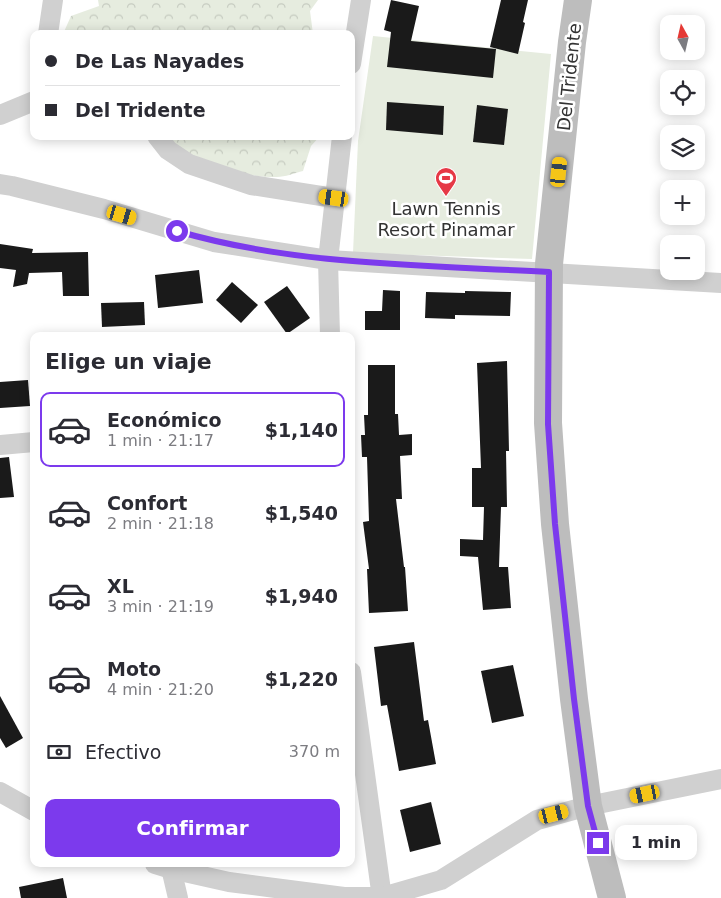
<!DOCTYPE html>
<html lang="es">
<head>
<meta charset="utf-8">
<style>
  :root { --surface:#fff; --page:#f2f2f3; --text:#2b2b33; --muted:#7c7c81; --line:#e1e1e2; --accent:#7c3aed }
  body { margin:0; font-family:"DejaVu Sans",sans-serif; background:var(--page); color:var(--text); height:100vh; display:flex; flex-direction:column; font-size:19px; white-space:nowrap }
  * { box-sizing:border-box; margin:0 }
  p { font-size:16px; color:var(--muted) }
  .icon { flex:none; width:28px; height:28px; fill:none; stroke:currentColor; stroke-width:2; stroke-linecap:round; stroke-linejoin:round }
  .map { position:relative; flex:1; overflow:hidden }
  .side { position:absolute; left:30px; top:332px; width:325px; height:535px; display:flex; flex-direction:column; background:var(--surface); border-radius:10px; box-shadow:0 2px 12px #0003 }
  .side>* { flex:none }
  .guide { position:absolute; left:30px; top:30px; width:325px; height:110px; border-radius:10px; box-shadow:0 2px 12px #0003; display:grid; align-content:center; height:110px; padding:0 15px; background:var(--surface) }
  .needle { width:32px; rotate:352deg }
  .controls { position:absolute; left:660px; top:15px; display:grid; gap:10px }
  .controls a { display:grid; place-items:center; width:45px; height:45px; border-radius:10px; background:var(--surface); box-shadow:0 2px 12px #0003; font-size:25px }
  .end { position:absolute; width:22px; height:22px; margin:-11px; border:6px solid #7c3aed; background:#fff; box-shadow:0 0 0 2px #fff }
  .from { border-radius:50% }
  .bubble { position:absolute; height:35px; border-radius:10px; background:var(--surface); box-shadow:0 2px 12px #0003; font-size:16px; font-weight:800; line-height:35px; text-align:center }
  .car { position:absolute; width:15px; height:30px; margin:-15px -8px; border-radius:6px; box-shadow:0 0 4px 1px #0007; background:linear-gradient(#f5c518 24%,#345 0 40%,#f5c518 0 76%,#345 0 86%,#f5c518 0) }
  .guide b { display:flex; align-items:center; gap:18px; height:48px; font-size:19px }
  .guide b+b { border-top:1px solid var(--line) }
  .guide i { width:12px; height:12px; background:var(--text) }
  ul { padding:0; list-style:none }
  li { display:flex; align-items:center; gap:15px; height:75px; margin:0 10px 8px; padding:0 5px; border:2px solid transparent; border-radius:10px }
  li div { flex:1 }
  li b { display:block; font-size:19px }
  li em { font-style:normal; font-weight:800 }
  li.active { border-color:var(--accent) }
  li>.icon { width:45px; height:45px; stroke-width:1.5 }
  h2 { padding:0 15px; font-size:22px; line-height:60px }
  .pay { display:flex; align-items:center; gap:12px; height:55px; padding:0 15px; font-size:19px }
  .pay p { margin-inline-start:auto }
  .action { display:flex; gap:10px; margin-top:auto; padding:10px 15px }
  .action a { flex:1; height:58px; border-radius:10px; background:var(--accent); color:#fff; font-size:20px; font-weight:800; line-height:58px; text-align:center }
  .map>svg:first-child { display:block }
  .green { fill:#e6ecdf }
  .forest { fill:url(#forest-crowns) }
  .building { fill:#1a1a1a }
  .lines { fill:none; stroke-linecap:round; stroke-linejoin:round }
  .minor { stroke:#d0d0d0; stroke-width:20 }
  .secondary { stroke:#bdbdbd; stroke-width:28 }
  .route { stroke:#7c3aed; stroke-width:6 }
  .labels { text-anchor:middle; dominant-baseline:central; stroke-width:5; stroke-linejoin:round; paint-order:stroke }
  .street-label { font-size:18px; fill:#333; stroke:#fff }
  .poi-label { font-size:18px; fill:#333; stroke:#fff }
</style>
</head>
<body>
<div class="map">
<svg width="721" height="898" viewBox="0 0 721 898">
  <defs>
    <pattern id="forest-crowns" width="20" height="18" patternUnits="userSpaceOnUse" patternTransform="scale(1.25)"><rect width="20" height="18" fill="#e6ecdf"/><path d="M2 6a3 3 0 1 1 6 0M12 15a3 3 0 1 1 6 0" fill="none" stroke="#c6cbc0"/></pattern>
  </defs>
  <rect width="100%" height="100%" fill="#fff"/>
  <path class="green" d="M373,36L551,54L532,259L353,253L358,141Z"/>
  <g class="forest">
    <path d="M98,0H318L310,11L313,34H63L71,16L99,6Z"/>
    <path d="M167,136H320L311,146L303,171C295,173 285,177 277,177C244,178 188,161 167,136Z"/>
  </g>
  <g class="building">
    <path d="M391,0L419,6L411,41L496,49L493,78L387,67L391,32L384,30Z"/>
    <path d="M501,0H528L523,22L525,23L518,54L490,47Z"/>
    <path d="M387,102L444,106L443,135L386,130Z"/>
    <path d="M477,105L508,109L504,145L473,142Z"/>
    <path d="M0,244L33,249L32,253L88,252L89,296H63L62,272L29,273L27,284L13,287L16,270L0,268Z"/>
    <path d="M199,270L203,303L158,308L155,275Z"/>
    <path d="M232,282L258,305L241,323L216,300Z"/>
    <path d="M287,286L310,318L287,334L264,302Z"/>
    <path d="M383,290L400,291V330H365V311H382Z"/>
    <path d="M465,291L511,292L510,316L455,315V319L425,318L426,292L465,293Z"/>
    <path d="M144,302L145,325L102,327L101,303Z"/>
    <path d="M507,361L509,451H506L507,507H501L499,567H508L511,608L483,610L478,557L460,556V539L483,540L484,507H472V468H481L477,363Z"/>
    <path d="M368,365H395V414H398L399,435L412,434V455L400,456L402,499H396L404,567H405L408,611L369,613L367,569H369L363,522L369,521L367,457H362L361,435H365L364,415H368Z"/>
    <path d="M28,380L30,406L0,408V382Z"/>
    <path d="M9,457L14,497L0,498V458Z"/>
    <path d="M414,642L424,721L428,720L436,764L399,771L387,705L381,706L374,647Z"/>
    <path d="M513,665L524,716L492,723L481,671Z"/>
    <path d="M0,696L23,738L6,748L0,738Z"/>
    <path d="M431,802L441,844L410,852L400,810Z"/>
    <path d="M63,878L67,898H21L19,887Z"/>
  </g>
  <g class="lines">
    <g class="minor">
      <path d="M48,34L53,0"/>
      <path d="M351,64L361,0"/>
      <path d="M0,115L34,101"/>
      <path d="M157,136L168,150L189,164L251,185L334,198"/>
      <path d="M0,184L12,186L104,209L214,242L328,260L721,283"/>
      <path d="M330,336L328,260L342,136"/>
      <path d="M0,445L34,442"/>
      <path d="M351,672L382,898"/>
      <path d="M0,792L34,811"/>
      <path d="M155,864L171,869L229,882L344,897H382L441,880L537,820L588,806L721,779"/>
      <path d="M170,864L178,898"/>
    </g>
    <path class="secondary" d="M578,0L572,42L549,264L548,423L555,524L574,699L588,806L612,898"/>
  </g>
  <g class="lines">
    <path class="route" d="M177,231C297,266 425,265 549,272L548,424L555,524L574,699L588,806L598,843"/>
  </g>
  <defs>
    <g id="stadium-pin" transform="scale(1.125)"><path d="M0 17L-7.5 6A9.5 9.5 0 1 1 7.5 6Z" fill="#e63946" stroke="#fff"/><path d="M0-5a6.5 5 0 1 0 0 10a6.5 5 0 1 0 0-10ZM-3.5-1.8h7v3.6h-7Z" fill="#fff"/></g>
  </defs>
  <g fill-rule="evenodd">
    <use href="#stadium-pin" x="446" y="178"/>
  </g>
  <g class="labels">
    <g class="street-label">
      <text transform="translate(569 77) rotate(-84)">Del Tridente</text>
    </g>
    <g class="poi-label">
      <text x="446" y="208">Lawn Tennis<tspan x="446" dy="21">Resort Pinamar</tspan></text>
    </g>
  </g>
</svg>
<div class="controls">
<a><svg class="needle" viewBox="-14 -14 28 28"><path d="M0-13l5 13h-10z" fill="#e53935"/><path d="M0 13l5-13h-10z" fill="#7c7c81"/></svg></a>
<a><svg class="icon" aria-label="locate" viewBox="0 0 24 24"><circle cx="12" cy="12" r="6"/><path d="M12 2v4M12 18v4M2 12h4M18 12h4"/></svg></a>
<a><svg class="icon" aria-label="layers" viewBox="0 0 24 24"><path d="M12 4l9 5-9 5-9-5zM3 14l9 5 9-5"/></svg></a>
<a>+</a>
<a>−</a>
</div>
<i class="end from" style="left:177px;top:231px"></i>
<i class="end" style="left:598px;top:843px"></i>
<div class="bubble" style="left:615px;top:825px;width:82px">1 min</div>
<i class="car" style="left:559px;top:172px;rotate:6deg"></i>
<i class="car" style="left:334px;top:198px;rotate:278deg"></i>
<i class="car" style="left:122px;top:215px;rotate:106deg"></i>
<i class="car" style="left:645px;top:794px;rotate:258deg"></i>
<i class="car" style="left:554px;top:814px;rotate:76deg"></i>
<div class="guide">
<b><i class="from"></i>De Las Nayades</b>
<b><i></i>Del Tridente</b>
</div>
<section class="side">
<h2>Elige un viaje</h2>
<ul>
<li class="active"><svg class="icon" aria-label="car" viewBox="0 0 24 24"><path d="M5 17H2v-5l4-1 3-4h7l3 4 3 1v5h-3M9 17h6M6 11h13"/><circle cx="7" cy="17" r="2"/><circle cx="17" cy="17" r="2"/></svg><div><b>Económico</b><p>1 min · 21:17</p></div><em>$1,140</em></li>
<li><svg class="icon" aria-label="car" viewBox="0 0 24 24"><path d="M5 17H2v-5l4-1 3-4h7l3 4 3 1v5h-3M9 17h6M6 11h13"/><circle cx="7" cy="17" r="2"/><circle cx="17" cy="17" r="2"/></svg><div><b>Confort</b><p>2 min · 21:18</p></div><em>$1,540</em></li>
<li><svg class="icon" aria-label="car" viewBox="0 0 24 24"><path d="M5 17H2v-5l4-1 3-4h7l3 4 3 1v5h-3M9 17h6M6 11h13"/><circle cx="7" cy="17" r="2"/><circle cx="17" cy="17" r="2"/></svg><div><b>XL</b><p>3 min · 21:19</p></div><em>$1,940</em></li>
<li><svg class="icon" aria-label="car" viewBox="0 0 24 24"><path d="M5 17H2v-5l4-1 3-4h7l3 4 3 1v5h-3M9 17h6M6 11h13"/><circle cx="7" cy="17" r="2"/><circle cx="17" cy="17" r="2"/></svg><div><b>Moto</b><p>4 min · 21:20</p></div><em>$1,220</em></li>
</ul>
<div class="pay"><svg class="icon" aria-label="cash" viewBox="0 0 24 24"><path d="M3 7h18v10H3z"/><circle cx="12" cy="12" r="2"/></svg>Efectivo<p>370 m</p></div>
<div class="action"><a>Confirmar</a></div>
</section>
</div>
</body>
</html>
